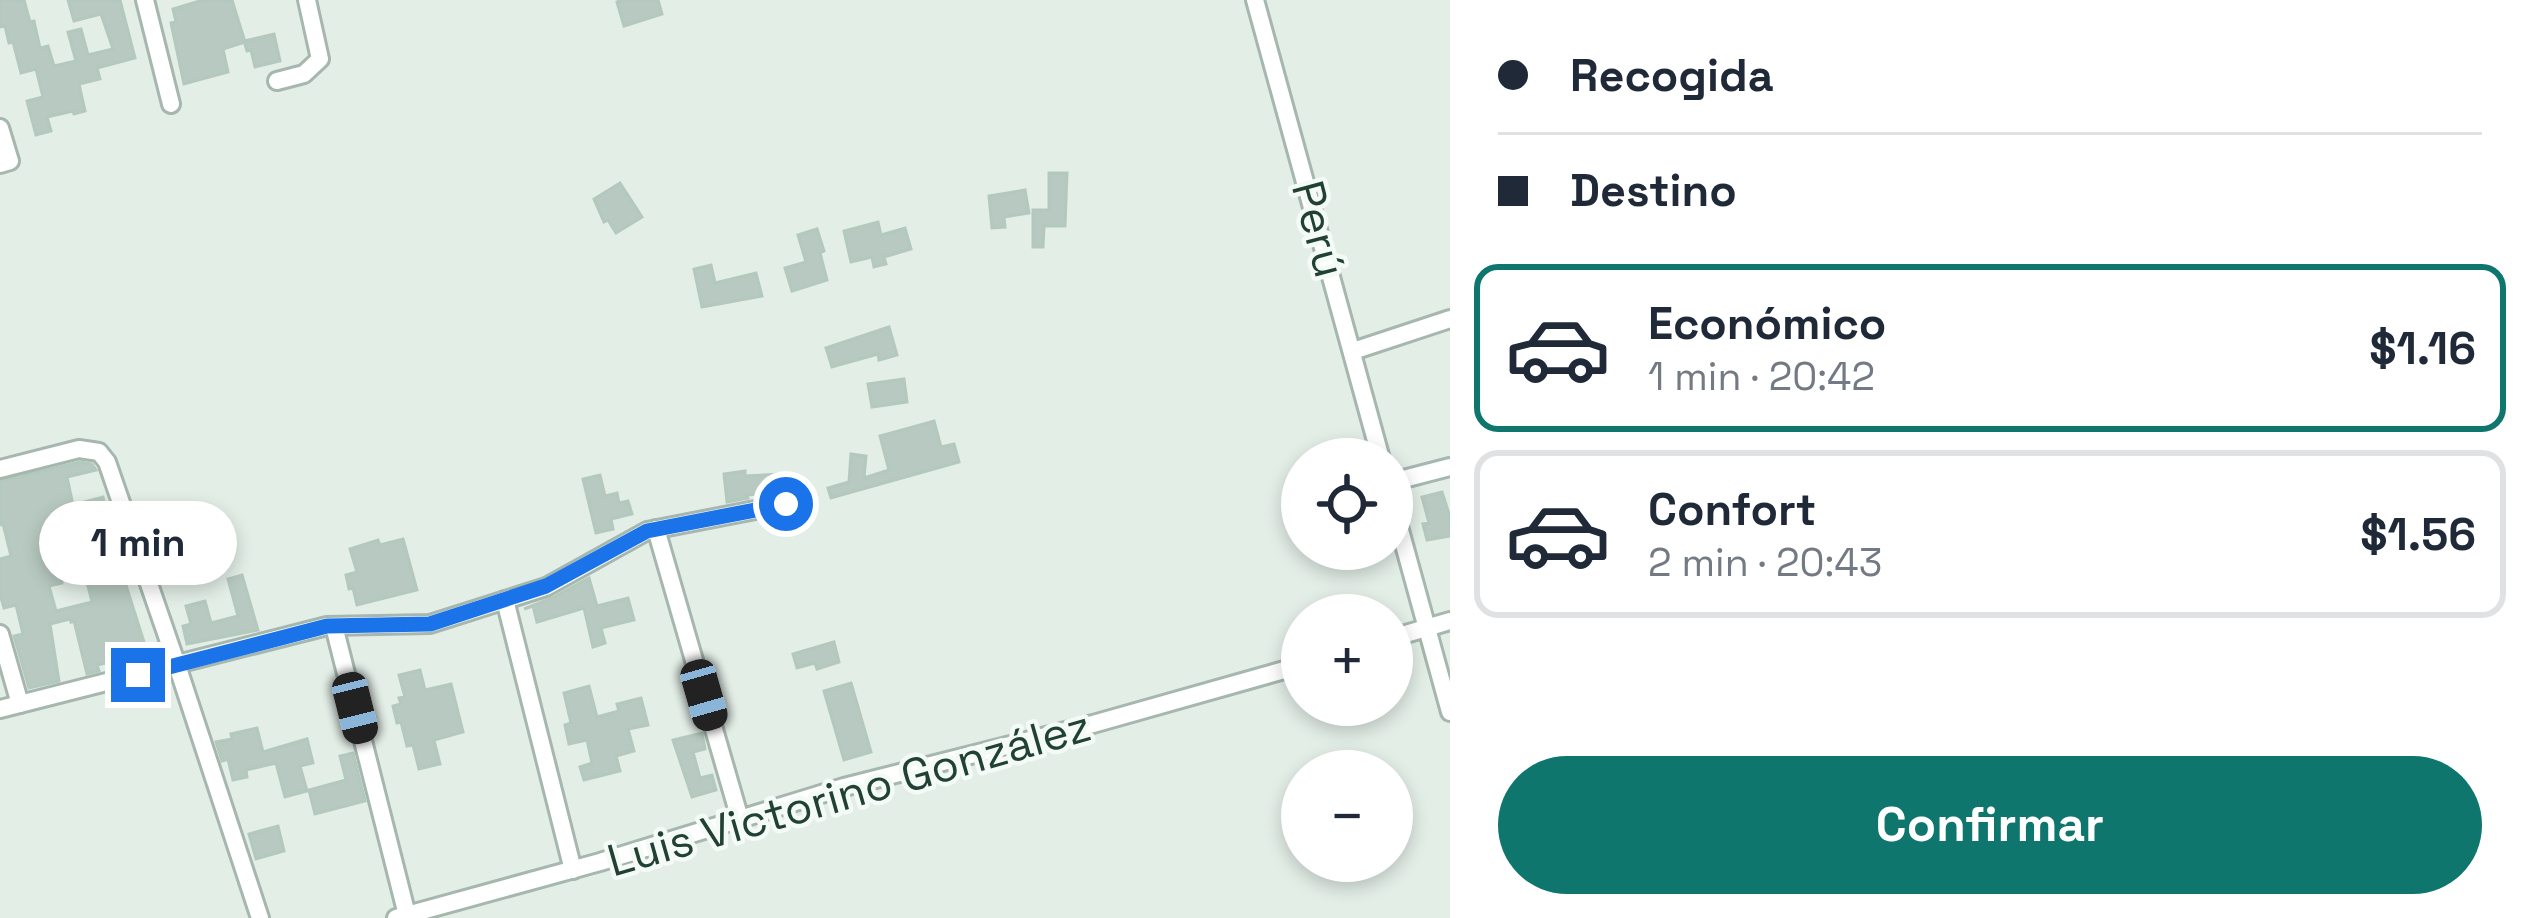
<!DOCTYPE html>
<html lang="es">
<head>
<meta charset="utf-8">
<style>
  :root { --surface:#fff; --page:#f6f6f7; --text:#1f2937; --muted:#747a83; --line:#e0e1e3; --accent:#0f766e }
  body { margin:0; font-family:"Space Grotesk",sans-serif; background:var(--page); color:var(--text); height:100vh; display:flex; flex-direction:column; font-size:45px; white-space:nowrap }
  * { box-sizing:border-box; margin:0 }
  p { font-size:39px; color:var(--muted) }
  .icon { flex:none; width:66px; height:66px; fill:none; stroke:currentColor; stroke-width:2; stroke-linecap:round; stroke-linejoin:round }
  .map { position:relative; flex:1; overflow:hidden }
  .details { display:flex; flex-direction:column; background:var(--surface); width:1080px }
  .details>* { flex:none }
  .top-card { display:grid; align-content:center; height:264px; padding:0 48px; background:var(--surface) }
  .buttons { position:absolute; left:1281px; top:438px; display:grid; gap:24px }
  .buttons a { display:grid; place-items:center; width:132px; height:132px; border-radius:50%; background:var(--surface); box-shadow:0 6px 18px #0003; font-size:60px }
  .end { position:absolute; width:54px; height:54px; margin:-27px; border:15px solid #1a73e8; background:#fff; box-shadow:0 0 0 6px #fff }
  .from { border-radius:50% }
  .bubble { position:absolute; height:84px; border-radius:42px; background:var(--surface); box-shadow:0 6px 18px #0003; font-size:39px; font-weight:800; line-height:84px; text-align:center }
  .car { position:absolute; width:36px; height:72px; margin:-36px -18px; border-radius:15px; box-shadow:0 0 9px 3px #0007; background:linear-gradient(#222 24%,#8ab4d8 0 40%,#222 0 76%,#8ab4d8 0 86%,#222 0) }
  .top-card b { display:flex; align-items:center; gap:42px; height:114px; font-size:45px }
  .top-card b+b { border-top:3px solid var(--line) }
  .top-card i { width:30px; height:30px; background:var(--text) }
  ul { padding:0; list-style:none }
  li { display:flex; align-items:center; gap:36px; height:168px; margin:0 24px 18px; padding:0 24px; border:6px solid var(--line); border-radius:24px }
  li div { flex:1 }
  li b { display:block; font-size:45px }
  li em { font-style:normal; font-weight:800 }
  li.active { border-color:var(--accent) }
  li>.icon { width:108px; height:108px; stroke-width:1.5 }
  .primary-button { display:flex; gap:24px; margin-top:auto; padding:24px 48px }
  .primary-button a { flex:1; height:138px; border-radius:72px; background:var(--accent); color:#fff; font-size:48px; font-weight:800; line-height:138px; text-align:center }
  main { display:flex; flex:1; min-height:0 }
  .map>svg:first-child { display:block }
  .building { fill:#b7c9c0; stroke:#b4c9bd; stroke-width:3; fill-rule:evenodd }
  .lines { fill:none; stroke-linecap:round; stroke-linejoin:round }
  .street-casing { stroke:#a5b7ae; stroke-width:22 }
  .street { stroke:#fff; stroke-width:16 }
  .route { stroke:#1a73e8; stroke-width:15 }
  .labels { text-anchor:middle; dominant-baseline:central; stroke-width:9; stroke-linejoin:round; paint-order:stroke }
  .street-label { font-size:45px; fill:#204134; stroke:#f4faf6 }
</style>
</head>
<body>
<main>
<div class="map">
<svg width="1450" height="918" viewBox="0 0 1450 918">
  <rect width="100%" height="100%" fill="#e3eee7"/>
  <g class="building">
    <path d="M0,0H24L30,22L34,21L40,48L48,46L54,66L76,61L68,32L81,29L88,55L113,49L101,14L74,21L68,0H120L135,58L97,68L100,79L79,84L85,111L74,114L73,111L47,117L51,131L36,135L27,101L43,97L36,69L21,73L13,42L9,43L5,26L0,27Z"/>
    <path d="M203,0H232L245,42L223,49L228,72L184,84L171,23L176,22L173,9Z"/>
    <path d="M623,0H658L662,14L624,26L617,2Z"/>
    <path d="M274,34L280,61L255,67L251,50L247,51L244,41Z"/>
    <path d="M1049,173H1067L1065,226H1044L1043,247H1033V210H1049Z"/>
    <path d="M620,183L642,217L616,233L608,220L604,222L594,199Z"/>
    <path d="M1025,190L1029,213L1004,217L1005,227L992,228L989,196Z"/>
    <path d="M878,222L881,235L905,228L911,249L884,257L886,264L874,267L872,257L851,262L844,231Z"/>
    <path d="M817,229L824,251L820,253L827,280L792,291L785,268L806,262L798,235Z"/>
    <path d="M711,265L715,283L756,273L762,296L702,307L694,269Z"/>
    <path d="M889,327L897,355L879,360L878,354L832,367L826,348Z"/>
    <path d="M904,379L907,402L872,407L868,384Z"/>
    <path d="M934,421L941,447L954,444L959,462L831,498L828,488L849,482L851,454L866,456L864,478L889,470L880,436Z"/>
    <path d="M80,462L92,464L96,470L67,477L73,505L103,497L106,509L89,514L93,530L42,543L49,568L100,556L95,537L110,533L121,580L124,579L149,658L132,662L130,657L97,665L99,671L87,674L74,621L71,622L70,619L50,624L59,681L29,688L14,636L23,634L16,605L4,608L0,594V559L11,556L3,524L0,525V481ZM85,574L92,602L56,611L49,586L62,583V579Z"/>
    <path d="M745,471V476L781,474L782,492L747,495L748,498L727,502L724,474Z"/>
    <path d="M600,475L605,496L617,493L619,503L628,501L632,514L611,519L613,529L596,533L583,479Z"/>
    <path d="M1442,492L1450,517V536L1427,540L1423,524L1429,523L1422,497Z"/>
    <path d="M403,539L417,590L357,605L353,588L349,589L346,575L357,572L350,549L378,540L380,545Z"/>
    <path d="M242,575L258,630L187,644L183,626L191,624L186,606L205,601L211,623L238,616L228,579Z"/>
    <path d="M589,578L597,606L628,598L634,620L601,628L605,643L593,647L584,608L537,622L533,606L524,609L552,598Z"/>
    <path d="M834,642L839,662L817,669L815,663L797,668L793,654Z"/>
    <path d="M420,670L425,690L451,684L463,732L434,740L440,764L419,769L413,745L407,746L401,722L397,723L393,706L401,704L399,698L405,697L399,675Z"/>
    <path d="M851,683L871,752L844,760L824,691Z"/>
    <path d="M589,686L597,717L619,711L617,704L641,698L648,725L628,729L634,751L616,756L620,771L584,780L580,767L592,763L587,740L569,744L565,725L571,723L564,693Z"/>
    <path d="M257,728L263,752L307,739L313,763L300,766L307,791L285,797L276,763L246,770L247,777L233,780L228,759L222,761L216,742L232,739L231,734Z"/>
    <path d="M702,733L705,749L693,752L700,778L712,775L716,790L692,797L673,740Z"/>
    <path d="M353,753L365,801L315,814L309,790L346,780L340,756Z"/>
    <path d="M278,826L284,851L256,859L249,834Z"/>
  </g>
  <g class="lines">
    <g class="street-casing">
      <g id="street">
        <path d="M145,0L171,104"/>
        <path d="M1255,0L1381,459"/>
        <path d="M277,81L304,74L320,59L307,0"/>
        <path d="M0,128L10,161L0,164"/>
        <path d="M1353,351L1450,319"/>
        <path d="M0,469L79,449L99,452L107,462L177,665L260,918"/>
        <path d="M1392,482L1450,467"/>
        <path d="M1392,501L1450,712"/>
        <path d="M656,529L740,819"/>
        <path d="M505,600L573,870"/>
        <path d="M334,626L407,915"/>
        <path d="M0,634L20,704"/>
        <path d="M1392,638L1450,621"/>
        <path d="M0,709L327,626L430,624L546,587L647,531L786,504"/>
        <path d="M396,918L600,862L844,787L1093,724L1302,665"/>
      </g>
    </g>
    <use href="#street" class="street"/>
  </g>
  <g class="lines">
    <path class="route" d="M138,675L327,626L430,624L546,586L647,531L786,504"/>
  </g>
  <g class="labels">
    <g class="street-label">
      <text transform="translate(1319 229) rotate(75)">Perú</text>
      <text transform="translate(849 793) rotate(-16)">Luis Victorino González</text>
    </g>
  </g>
</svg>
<div class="buttons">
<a><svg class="icon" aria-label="locate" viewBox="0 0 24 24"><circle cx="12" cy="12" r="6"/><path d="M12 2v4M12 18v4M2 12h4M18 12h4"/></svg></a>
<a>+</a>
<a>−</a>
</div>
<i class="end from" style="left:786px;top:504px"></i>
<i class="end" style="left:138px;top:675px"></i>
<div class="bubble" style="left:39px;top:501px;width:198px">1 min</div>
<i class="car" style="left:704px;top:695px;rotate:164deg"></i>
<i class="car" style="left:355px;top:708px;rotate:166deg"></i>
</div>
<section class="details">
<div class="top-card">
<b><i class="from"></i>Recogida</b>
<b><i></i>Destino</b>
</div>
<ul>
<li class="active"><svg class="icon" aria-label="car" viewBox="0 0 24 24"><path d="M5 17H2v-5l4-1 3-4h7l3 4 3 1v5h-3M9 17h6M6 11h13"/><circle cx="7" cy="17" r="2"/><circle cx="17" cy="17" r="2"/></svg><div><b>Económico</b><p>1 min · 20:42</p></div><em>$1.16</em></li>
<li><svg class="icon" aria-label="car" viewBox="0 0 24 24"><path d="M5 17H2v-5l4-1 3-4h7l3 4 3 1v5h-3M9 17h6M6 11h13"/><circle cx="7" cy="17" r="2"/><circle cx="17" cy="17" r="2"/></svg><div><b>Confort</b><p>2 min · 20:43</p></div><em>$1.56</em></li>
</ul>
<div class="primary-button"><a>Confirmar</a></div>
</section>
</main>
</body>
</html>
